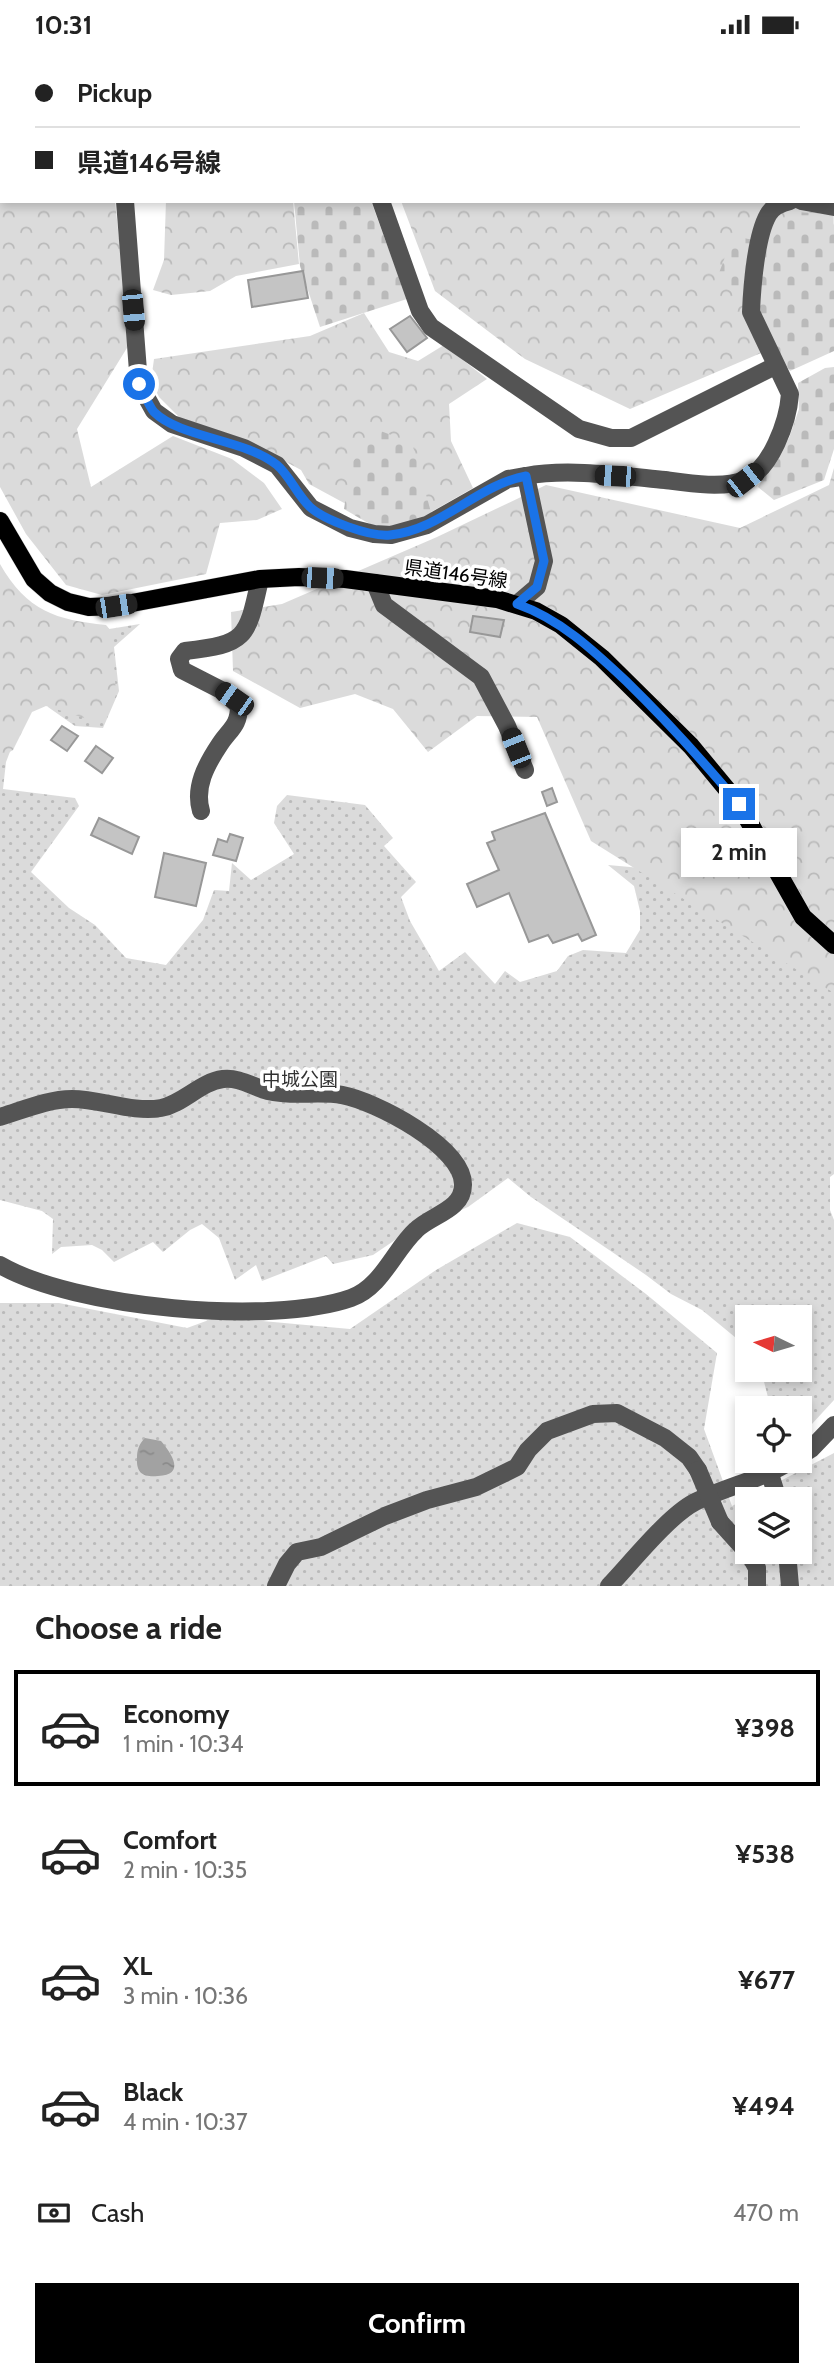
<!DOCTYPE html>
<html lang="en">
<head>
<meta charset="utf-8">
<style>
  :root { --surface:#fff; --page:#f2f2f2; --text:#222; --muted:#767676; --line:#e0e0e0; --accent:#000 }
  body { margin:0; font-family:Cabin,"Noto Sans JP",sans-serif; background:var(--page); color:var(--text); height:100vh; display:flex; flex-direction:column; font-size:26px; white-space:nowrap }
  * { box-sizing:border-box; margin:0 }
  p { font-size:23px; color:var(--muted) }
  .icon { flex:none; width:38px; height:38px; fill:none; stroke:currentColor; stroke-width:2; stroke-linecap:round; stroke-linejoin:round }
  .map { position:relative; height:1537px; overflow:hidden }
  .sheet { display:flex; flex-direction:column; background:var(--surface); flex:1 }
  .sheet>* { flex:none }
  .top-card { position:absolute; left:0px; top:0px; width:835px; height:154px; box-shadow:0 4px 10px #0003; display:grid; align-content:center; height:154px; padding:0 35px; background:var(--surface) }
  .needle { width:46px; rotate:275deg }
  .fabs { position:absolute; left:735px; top:1256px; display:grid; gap:14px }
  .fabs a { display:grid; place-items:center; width:77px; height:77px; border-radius:0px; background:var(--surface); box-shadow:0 4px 10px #0003; font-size:35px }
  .end { position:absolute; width:32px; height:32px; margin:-16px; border:9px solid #1a73e8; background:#fff; box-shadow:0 0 0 4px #fff }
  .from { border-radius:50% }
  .bubble { position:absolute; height:49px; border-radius:0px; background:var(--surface); box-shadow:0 4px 10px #0003; font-size:23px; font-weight:800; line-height:49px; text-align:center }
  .car { position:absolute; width:21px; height:42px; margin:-21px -10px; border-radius:9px; box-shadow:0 0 5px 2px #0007; background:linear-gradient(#222 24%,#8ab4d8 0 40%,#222 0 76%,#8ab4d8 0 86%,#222 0) }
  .top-card b { display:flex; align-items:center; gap:24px; height:66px; font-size:26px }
  .top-card b+b { border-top:2px solid var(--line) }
  .top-card i { width:18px; height:18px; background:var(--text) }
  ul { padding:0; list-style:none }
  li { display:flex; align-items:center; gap:21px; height:116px; margin:0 14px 10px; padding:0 21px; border:4px solid transparent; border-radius:0px }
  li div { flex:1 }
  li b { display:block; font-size:26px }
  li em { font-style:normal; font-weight:800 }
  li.current { border-color:var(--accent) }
  li>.icon { width:63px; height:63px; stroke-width:1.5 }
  h2 { padding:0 35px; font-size:32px; line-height:84px }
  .pay { display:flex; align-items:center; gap:18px; height:77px; padding:0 35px; font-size:26px }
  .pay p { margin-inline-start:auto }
  .cta { display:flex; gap:14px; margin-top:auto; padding:14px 35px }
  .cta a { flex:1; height:80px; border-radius:0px; background:var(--accent); color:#fff; font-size:28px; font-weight:800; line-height:80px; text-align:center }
  .status { display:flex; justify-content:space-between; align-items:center; height:49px; padding:0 35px; background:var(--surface); direction:ltr }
  .status svg { height:19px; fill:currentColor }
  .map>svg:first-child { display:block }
  .grass { fill:url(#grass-dots); fill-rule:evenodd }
  .forest { fill:url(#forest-crowns) }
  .cemetery { fill:url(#cemetery-stones) }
  .water { fill:url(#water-ripples) }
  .building { fill:#c4c4c4; stroke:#989898; stroke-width:2 }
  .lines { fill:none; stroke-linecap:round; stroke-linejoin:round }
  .major-casing { stroke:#dbdbdb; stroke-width:19 }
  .minor { stroke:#545454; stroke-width:18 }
  .major { stroke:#000; stroke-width:18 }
  .minor-bridge { stroke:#545454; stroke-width:18 }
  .route { stroke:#1a73e8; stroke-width:9 }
  .labels { text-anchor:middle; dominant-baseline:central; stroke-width:7; stroke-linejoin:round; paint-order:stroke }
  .street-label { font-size:19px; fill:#000; stroke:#fff }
  .park-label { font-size:19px; fill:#323232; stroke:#fff }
</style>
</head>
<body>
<div class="status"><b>10:31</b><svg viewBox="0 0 49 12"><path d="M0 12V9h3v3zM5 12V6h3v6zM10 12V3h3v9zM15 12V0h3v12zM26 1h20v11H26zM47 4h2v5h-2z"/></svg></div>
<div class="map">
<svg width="834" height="1537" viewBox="0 0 834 1537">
  <defs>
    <pattern id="grass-dots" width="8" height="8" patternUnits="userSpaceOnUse" patternTransform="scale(1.75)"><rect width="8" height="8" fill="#dbdbdb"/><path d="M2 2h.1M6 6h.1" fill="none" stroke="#bababa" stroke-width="1.8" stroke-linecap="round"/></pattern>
    <pattern id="forest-crowns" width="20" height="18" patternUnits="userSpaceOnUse" patternTransform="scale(1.75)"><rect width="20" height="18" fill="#dbdbdb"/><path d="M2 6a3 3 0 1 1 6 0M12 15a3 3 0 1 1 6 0" fill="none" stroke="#bababa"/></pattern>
    <pattern id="cemetery-stones" width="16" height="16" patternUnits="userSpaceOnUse" patternTransform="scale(1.75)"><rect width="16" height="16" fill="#dbdbdb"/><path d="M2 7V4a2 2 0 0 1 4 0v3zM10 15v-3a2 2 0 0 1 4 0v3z" fill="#bababa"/></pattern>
    <pattern id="water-ripples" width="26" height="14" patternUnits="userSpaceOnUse" patternTransform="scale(1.75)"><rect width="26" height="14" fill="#a2a2a2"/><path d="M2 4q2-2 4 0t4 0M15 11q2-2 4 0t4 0" fill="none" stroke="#8a8a8a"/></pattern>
  </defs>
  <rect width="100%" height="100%" fill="#fff"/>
  <g class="grass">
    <path d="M0,532L52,574L103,581L140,575L114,598L119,642L103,679L75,677L48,658V650L28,656L6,713L3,740L75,749L79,757L31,823L69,859L95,876L126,909L166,916L203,871L214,841L229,842L232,814L251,831L294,805L274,774L277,757L287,746L365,756L393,789L384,797L416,833L401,848L410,872L439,922L465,903L495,935L505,922L520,933L557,922L568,907L583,901L626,904L640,881V862L634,837L608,816L641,819L834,928V1125L830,1128V1161L834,1171V1351L800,1388V1360H771L761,1321H800V1269H747V1298L702,1261L671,1245L646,1226L531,1148L508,1129L468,1158L401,1187L373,1206L333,1215L326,1207L262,1232L256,1216L235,1231L219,1189L202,1175L190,1181L163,1203L153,1193L114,1213L102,1201L92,1196L61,1198L52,1205L53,1170L42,1162L0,1151Z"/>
    <path d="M517,1174L570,1188L646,1245L717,1304L704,1380L732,1457L834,1404V1537H0V1254H59L187,1279L217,1268L350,1280L436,1221ZM747,1451H800V1503H747Z"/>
  </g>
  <g class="forest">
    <path d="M0,0H69V2H2V152H115L130,294L77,380L91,438L173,387L232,410L264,434L282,460L257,471L220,474L206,525L102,546L66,536L26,485L0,438Z"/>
    <rect x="131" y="0" width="249" height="2"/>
    <path d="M445,0H831L832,2H445Z"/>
    <path d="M833,5L834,273L630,360L525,310L435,242L401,152H833Z"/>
    <path d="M166,152H293L299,215L236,227L210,242L171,246L153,241L164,211Z"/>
    <path d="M364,264L389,303L418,312L444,296L487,330L449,355L451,392L473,439L431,463L346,455L309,435L301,421L253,395L182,371L159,348L151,332L154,310L310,287Z"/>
    <path d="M834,419V944L591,792L537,668L477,667L428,703L393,660L355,645L300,659L233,622L231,563L282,555L437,488L546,436L740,479L829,436Z"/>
    <path d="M0,515C27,562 56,571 106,576L112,583L116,646L105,672L97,673L46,657L32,663L13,701L0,709Z"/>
  </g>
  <g class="cemetery">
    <path d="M294,152H371L407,250L320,278L300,217Z"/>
    <path d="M796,163L826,165L834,176V302L790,322L719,224L733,187L769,194Z"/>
    <path d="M834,318V400L824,431L774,451L758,438L789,389L799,360L798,334L825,319Z"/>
    <path d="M378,381L412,394L432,467C384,485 388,486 344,460L351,415Z"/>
  </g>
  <path class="water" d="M145,1389L161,1392C172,1405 186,1426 158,1427C145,1428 136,1426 137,1409C137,1401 139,1395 145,1389Z"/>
  <g class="building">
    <path d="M303,222L308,249L252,258L248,231Z"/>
    <path d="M410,267L427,289L407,303L390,280Z"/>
    <path d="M473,567L504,571L500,588L470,583Z"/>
    <path d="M62,677L78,687L67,702L51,691Z"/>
    <path d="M96,697L113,709L102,724L85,712Z"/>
    <path d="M552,739L557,753L547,757L542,743Z"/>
    <path d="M545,764L596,886L582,892L578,885L553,894L548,886L529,893L509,844L477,858L467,835L499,821L487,794L495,791L492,783Z"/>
    <path d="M99,769L139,788L132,805L91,786Z"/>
    <path d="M230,785L243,789L236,812L213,806L218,790L227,793Z"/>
    <path d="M164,804L206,814L196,857L155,848Z"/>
  </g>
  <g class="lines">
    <g class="major-casing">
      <path id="major" d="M0,472L34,530L50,544L68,553L89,558L116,557L260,530L299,528L345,530L497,550L536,562L561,576L602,609L691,697L739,755L803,868L834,896"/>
    </g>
    <g class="minor">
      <path d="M118,0V2"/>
      <path d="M394,2V0"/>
      <path d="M125,152L139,335L154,362L172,375L244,399L277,416L311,459L350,479L374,485L391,486L427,476L508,430L526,427"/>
      <path d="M381,152L420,262L431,278L579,380L611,389H631L775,317"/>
      <path d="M801,152L834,158"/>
      <path d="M375,534L384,556L481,628L507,677L525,721"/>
      <path d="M517,555L537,538L544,512L526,427C567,419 623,427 665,431C687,434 724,440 744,431C771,421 788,372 790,345L751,263C752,238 756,187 768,166C772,158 782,154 790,152"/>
      <path d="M201,762C194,738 206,716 220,695C230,680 239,677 239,657L223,642L182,621L179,610L185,602C247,595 247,589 260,530"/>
      <path d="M0,1068C23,1061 48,1050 72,1050C101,1050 132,1064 161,1059C183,1055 200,1033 223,1030C239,1028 253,1038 268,1042C292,1048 318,1042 342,1046C375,1052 464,1098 463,1136C463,1161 431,1166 416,1181C394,1201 382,1238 351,1249C271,1277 74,1259 0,1216"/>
      <path d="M800,1407L811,1400L834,1376"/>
      <path d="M770,1425L778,1451"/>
      <path d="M720,1473L747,1503"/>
      <path d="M748,1503L757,1519V1537"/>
      <path d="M787,1503L790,1537"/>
      <path d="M276,1537L287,1515L297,1503L321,1498L385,1467L427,1451L476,1438L517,1418L528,1401L547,1382L593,1365L617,1364L665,1389L689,1408L698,1421"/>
      <path d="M609,1537C631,1514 668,1467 695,1453C727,1437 761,1431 791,1412"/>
    </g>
    <use href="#major" class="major"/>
    <path class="minor-bridge" d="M698,1421L720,1473"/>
  </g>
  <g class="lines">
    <path class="route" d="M139,335C144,343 148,356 154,363C180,389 245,390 277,416C290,427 297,446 310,458C324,471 370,488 390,486C441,481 477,436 526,427L544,512L537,538L517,555C560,570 593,601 626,632C666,671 703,712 739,755"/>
  </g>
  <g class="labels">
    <g class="street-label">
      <text transform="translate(456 525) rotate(8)">県道146号線</text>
    </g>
    <g class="park-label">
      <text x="300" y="1030">中城公園</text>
    </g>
  </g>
</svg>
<div class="fabs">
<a><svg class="needle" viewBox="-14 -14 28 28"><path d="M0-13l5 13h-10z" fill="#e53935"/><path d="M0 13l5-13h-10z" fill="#767676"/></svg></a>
<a><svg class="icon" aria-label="locate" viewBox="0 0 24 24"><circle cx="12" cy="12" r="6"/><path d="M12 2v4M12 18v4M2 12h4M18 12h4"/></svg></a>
<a><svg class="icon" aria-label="layers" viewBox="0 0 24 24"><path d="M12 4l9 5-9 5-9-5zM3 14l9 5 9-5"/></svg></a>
</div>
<i class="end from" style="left:139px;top:335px"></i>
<i class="end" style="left:739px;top:755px"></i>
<div class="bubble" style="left:681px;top:779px;width:116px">2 min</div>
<i class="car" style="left:133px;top:261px;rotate:175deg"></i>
<i class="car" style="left:615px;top:427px;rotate:273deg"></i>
<i class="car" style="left:745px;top:431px;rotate:52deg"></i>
<i class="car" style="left:322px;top:529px;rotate:92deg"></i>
<i class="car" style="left:116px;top:557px;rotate:81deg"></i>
<i class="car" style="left:234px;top:650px;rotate:305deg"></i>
<i class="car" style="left:516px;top:699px;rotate:338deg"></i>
<div class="top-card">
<b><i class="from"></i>Pickup</b>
<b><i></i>県道146号線</b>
</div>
</div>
<section class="sheet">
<h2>Choose a ride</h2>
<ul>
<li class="current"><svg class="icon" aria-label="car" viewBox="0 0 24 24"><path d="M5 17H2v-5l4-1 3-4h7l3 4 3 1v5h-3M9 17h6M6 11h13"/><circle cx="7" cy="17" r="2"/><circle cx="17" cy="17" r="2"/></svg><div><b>Economy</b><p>1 min · 10:34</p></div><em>¥398</em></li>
<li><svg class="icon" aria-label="car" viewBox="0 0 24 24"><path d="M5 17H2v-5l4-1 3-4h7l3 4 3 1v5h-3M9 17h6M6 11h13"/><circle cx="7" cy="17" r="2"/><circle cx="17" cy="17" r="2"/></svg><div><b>Comfort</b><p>2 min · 10:35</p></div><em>¥538</em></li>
<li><svg class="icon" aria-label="car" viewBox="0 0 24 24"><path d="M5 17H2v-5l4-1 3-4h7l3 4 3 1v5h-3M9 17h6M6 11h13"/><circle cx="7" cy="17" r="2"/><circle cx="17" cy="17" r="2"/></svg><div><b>XL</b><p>3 min · 10:36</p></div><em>¥677</em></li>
<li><svg class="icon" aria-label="car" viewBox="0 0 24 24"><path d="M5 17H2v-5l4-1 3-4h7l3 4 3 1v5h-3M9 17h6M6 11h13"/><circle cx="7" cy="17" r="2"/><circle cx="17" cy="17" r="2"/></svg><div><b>Black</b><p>4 min · 10:37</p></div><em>¥494</em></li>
</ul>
<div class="pay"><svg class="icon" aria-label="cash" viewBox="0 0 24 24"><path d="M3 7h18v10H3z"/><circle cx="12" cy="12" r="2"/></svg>Cash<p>470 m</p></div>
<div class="cta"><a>Confirm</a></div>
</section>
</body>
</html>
